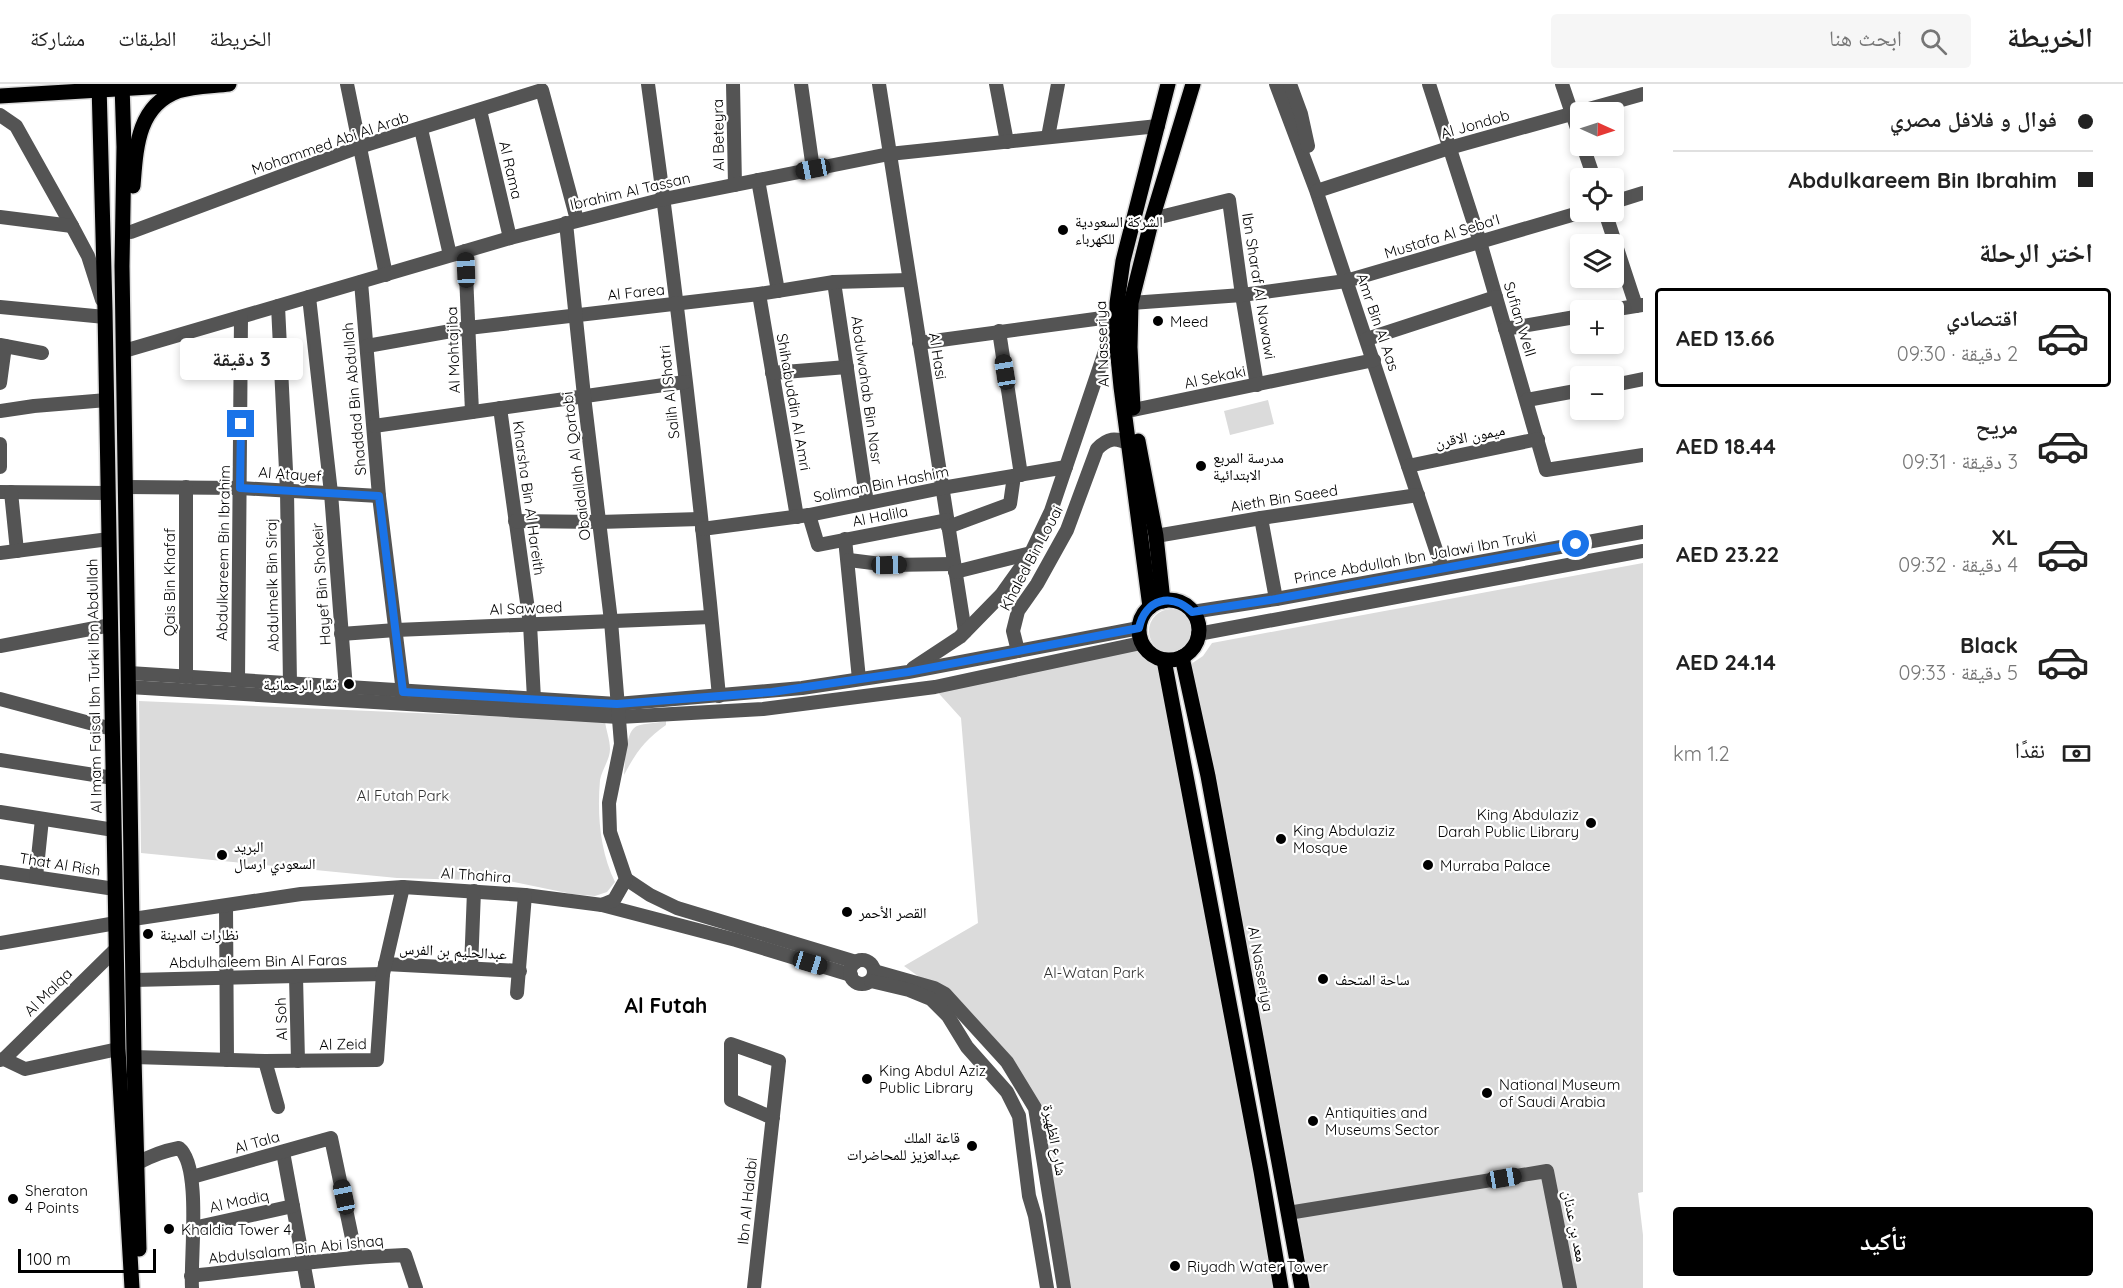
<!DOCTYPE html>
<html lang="ar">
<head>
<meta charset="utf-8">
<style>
  :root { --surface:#fff; --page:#f6f6f6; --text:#222; --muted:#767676; --line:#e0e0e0; --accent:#000 }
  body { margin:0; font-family:Quicksand,"Noto Naskh Arabic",sans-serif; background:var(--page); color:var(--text); direction:rtl; height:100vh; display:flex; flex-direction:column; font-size:22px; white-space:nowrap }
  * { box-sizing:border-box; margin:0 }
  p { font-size:20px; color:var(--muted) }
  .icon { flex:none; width:33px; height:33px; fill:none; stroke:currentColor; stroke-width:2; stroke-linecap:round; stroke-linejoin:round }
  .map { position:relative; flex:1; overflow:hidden; direction:ltr }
  .sheet { display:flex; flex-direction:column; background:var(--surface); width:480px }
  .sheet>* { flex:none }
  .banner { display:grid; align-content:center; height:132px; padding:0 30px; background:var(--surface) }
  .needle { width:39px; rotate:93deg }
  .controls { position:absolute; left:1570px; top:18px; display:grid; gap:12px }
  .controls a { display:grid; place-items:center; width:54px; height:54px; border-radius:6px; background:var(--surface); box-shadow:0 3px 9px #0003; font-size:30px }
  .scale { position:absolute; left:18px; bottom:15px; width:138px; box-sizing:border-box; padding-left:6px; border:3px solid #000; border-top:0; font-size:16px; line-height:21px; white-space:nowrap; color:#000; -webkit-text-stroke:4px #fff; paint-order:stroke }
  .end { position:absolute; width:27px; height:27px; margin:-14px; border:8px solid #1a73e8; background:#fff; box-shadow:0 0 0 3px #fff }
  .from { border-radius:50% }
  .bubble { position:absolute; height:42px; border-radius:6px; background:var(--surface); box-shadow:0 3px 9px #0003; font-size:20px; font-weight:800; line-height:42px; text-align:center; direction:rtl }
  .car { position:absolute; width:18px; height:36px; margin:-18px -9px; border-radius:8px; box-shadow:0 0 4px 2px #0007; background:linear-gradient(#222 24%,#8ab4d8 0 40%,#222 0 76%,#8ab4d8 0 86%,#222 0) }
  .banner b { display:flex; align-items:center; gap:21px; height:57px; font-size:22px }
  .banner b+b { border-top:2px solid var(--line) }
  .banner i { width:15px; height:15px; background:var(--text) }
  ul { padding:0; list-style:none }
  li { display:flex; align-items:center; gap:18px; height:99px; margin:0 12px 9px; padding:0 18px; border:3px solid transparent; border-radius:6px }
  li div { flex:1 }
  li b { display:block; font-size:22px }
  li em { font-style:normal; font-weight:800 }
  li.active { border-color:var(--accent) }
  li>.icon { width:54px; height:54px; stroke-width:1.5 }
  h2 { padding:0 30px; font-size:27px; line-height:72px }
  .pay { display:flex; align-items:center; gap:15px; height:66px; padding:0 30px; font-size:22px }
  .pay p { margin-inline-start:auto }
  .button { display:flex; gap:12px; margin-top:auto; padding:12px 30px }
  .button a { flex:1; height:69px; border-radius:6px; background:var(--accent); color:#fff; font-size:24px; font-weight:800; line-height:69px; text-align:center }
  header { display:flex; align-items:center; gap:36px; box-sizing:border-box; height:84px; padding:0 30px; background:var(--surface); border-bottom:2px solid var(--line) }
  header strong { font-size:28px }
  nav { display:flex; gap:33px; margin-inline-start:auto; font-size:21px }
  .search { width:420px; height:54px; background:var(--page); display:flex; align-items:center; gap:15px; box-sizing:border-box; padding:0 21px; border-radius:6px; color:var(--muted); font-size:22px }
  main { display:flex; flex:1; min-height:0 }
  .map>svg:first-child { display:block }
  .green { fill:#dbdbdb }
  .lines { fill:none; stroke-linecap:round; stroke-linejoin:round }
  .major-casing { stroke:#dbdbdb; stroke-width:18 }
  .minor { stroke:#545454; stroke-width:14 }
  .major { stroke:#000; stroke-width:15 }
  .route { stroke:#1a73e8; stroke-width:8 }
  .poi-dot { fill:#000; stroke:#fff; stroke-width:2 }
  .labels { text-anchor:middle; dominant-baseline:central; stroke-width:4.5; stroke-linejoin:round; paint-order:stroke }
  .street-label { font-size:15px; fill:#000; stroke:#fff }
  .poi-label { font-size:15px; fill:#000; stroke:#fff; text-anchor:start }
  .park-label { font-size:15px; fill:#323232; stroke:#fff }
  .district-label { font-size:21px; font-weight:bold; fill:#000; stroke:#fff }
</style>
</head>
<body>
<header>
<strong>الخريطة</strong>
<div class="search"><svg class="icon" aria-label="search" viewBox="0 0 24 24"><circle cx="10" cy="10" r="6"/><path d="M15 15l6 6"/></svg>ابحث هنا</div>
<nav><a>الخريطة</a><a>الطبقات</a><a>مشاركة</a></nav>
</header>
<main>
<section class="sheet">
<div class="banner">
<b><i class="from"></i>فوال و فلافل مصري</b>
<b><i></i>Abdulkareem Bin Ibrahim</b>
</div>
<h2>اختر الرحلة</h2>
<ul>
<li class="active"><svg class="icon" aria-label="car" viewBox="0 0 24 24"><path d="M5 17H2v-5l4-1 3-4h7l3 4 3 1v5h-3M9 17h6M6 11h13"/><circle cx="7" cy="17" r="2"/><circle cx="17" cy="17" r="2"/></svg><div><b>اقتصادي</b><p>2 دقيقة · 09:30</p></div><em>AED 13.66</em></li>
<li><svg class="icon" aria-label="car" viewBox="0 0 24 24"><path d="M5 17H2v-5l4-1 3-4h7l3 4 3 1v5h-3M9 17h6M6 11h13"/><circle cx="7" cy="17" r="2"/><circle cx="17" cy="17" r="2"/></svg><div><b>مريح</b><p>3 دقيقة · 09:31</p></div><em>AED 18.44</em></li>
<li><svg class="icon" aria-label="car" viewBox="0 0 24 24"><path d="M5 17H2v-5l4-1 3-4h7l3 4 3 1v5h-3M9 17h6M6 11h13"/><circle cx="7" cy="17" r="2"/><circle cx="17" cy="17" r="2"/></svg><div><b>XL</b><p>4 دقيقة · 09:32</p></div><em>AED 23.22</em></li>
<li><svg class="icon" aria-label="car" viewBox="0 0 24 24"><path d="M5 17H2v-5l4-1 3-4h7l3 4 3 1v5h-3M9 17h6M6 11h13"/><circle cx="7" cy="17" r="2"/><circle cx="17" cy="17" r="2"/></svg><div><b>Black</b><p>5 دقيقة · 09:33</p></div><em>AED 24.14</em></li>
</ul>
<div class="pay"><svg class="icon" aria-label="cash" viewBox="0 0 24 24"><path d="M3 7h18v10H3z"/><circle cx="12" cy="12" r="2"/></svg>نقدًا<p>1.2 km</p></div>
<div class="button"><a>تأكيد</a></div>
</section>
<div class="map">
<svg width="1643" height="1204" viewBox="0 0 1643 1204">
  <rect width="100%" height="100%" fill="#fff"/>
  <g class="green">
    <path d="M1268,316L1274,340L1230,351L1224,327Z"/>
    <path d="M1643,479V1108L1638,1109L1643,1151V1204H1311L1243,840L1191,580L1203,572L1212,559Z"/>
    <circle cx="1171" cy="547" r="22"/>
    <path d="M1140,559L1146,568L1162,576L1277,1204H1064L1034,1024L1005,978L943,910L904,882L978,839L961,634L933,603Z"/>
    <path d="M139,617L605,637C606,646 610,656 610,665C610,675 602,686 600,696C597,731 600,767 615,798L607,808L595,812L572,810L509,797L397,794L141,769Z"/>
    <path d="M666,637V641C645,656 636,668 624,691C625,679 625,647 637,642C645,639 657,639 666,637Z"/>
  </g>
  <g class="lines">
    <g class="major-casing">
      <g id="major">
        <path d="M99,0L105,226L118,965L132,1204"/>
        <path d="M122,0L124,63L122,182L134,973L139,1165"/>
        <path d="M0,12L183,1"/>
        <path d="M133,102C136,65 137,22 178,7C193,2 213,2 229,0"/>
        <path d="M1133,324L1130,263L1131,219L1152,135L1193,0"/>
        <path d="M1138,357L1156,452L1163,517"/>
        <circle cx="1169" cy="546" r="30"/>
        <path d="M1150,523L1121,303L1117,263V219L1123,177L1168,0"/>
        <path d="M1182,573L1208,692L1302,1204"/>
        <path d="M1164,576L1261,1087L1281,1204"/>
      </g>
    </g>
    <g class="minor">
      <path d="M347,0L386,191"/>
      <path d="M648,0C676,204 700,408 719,612"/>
      <path d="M733,0L735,101"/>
      <path d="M801,0L813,85"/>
      <path d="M879,0L965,548"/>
      <path d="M996,0L1007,58"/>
      <path d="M1276,0L1316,106L1442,484"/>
      <path d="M1290,0L1301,30L1308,62"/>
      <path d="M1429,0L1480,158L1546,386L1643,371"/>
      <path d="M1562,0L1581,56"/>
      <path d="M480,26L510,154"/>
      <path d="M0,31L16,42L72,142L88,172L102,216"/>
      <path d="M421,45L450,171"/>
      <path d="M1048,53L1058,0"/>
      <path d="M1583,62L1594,94"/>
      <path d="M758,96L778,207"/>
      <path d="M1317,107L1449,64L1643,10"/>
      <path d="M1614,118L1643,109"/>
      <path d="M1605,128L1636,222"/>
      <path d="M0,133L72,142"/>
      <path d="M1152,135L1229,116L1242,211L1257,301"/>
      <path d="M131,148L359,63L542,6L577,136"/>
      <path d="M465,167L472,328"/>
      <path d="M361,198L379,412L403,608"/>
      <path d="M834,198L867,419"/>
      <path d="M759,210L797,433"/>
      <path d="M309,213L331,409L346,605"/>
      <path d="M1131,219L1242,211L1346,197L1582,128"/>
      <path d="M278,222L287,407L290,600"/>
      <path d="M0,223L105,233"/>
      <path d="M1611,226L1643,221"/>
      <path d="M1505,245L1581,232"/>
      <path d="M999,247L1021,391"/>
      <path d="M1367,255L1496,213"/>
      <path d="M0,261L42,269"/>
      <path d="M367,262L468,244L759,210L834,198L909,196"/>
      <path d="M124,267L510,154L664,115L889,70L1158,42"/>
      <path d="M772,289L847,283"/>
      <path d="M0,299L5,262"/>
      <path d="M1614,301L1643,295"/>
      <path d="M1527,316L1581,306"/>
      <path d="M500,324L530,540L534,615"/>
      <path d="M1133,326L1374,276"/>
      <path d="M0,327L34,322L107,316"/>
      <path d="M374,342L685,298"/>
      <path d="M0,360V383"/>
      <path d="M1408,382L1538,355"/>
      <path d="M126,403L240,404L379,412"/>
      <path d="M0,408L108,409"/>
      <path d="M11,408L17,467"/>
      <path d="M809,431L818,461L947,436"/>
      <path d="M1261,434L1276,515"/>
      <path d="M515,437L599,438L700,435"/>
      <path d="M948,443L1010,420L1014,392"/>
      <path d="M702,445L809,431L942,404L1066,383"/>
      <path d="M1156,452L1261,434L1418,411"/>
      <path d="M845,455L859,595"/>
      <path d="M0,469L109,455"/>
      <path d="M849,476L889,481L954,480"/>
      <path d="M955,488L1031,469"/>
      <path d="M1192,528L1276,515L1643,448"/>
      <path d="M341,550L396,546L711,533"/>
      <path d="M1198,550L1643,467"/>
      <path d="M0,562L111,541"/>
      <path d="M1018,567L1013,547L1018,527L1037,500L1067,446L1097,365C1108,354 1115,353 1129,360"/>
      <path d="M913,584L960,553L1001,511L1031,469L1051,427L1117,232L919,259"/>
      <path d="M129,589L617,620L802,604L908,588L1139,544"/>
      <path d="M186,593V403"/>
      <path d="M238,596L241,233"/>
      <path d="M129,603L619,633L763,625L935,603L1141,559"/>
      <path d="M0,615L112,645"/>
      <path d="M0,676L113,694"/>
      <path d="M0,728L114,746"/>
      <path d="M0,788L115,805"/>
      <path d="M36,793L42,735"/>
      <path d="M626,795L650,811L677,824L856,878"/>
      <path d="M602,821L736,856L851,891"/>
      <path d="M226,822L227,976"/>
      <path d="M133,835L301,810L403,803L525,811L602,821L614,816L626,795L610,748L609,719L621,660L611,537L584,312L566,139"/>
      <path d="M0,859L116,839"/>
      <circle cx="862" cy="888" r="12"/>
      <path d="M385,880L520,887"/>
      <path d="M471,884L474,807"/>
      <path d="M874,887L934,904L945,910L1007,978L1035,1024L1064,1204"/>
      <path d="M296,892L298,977"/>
      <path d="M134,896L383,890"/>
      <path d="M871,897L909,906L931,915L948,932L967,963L1007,1008L1019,1032L1029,1112L1035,1132L1047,1204"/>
      <path d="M517,909L525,811"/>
      <path d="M134,973L265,977L377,976L383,890L403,803"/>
      <path d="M4,975L116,865"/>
      <path d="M0,976L4,975L25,985L118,965"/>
      <path d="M265,977L278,1023"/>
      <path d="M283,1068L308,1204"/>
      <path d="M138,1079C152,1071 163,1067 179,1064C202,1082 190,1174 192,1204"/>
      <path d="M192,1093L331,1054L356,1173"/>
      <path d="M1288,1129L1547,1087L1570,1204"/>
      <path d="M193,1144L293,1122"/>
      <path d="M191,1192C262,1184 334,1174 405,1171L416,1204"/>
      <path d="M754,1204L779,977L731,960V1016L773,1034"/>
    </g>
    <use href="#major" class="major"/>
  </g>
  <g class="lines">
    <path class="route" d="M241,340L240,404L379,412L403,608L617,620L772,608L908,588L1139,544C1145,515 1172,508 1192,528L1276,515L1576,460"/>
  </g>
  <g class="poi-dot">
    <circle cx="1063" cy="146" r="6"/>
    <circle cx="1158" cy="237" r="6"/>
    <circle cx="1201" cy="382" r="6"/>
    <circle cx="349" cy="600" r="6"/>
    <circle cx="1591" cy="739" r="6"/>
    <circle cx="1281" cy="755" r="6"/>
    <circle cx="222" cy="771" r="6"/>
    <circle cx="1428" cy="781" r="6"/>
    <circle cx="847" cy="828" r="6"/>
    <circle cx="148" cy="850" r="6"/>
    <circle cx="1323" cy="895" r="6"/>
    <circle cx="867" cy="995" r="6"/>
    <circle cx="1487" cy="1009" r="6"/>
    <circle cx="1313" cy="1037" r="6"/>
    <circle cx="972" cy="1062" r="6"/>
    <circle cx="13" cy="1115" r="6"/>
    <circle cx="169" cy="1145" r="6"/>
    <circle cx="1175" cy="1182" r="6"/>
  </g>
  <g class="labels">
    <g class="street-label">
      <text transform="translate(1475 40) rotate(-16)">Al Jondob</text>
      <text transform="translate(718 51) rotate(-91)">Al Beteyra</text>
      <text transform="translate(330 59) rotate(-19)">Mohammed Abi Al Arab</text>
      <text transform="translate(511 86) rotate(77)">Al Rama</text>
      <text transform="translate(630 107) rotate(-13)">Ibrahim Al Tassan</text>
      <text transform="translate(1442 152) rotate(-17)">Mustafa Al Seba'I</text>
      <text transform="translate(1259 202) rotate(81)">Ibn Sharaf Al Nawawi</text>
      <text transform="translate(636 208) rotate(-6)">Al Farea</text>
      <text transform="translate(1520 235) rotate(73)">Sufian Well</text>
      <text transform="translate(1378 238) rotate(71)">Amr Bin Al Aas</text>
      <text transform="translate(1102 260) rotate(-92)">Al Nasseriya</text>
      <text transform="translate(453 266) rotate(-92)">Al Mohtajiba</text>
      <text transform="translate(938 272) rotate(81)">Al Hasi</text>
      <text transform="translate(1215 293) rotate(-12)">Al Sekaki</text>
      <text transform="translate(867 306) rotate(82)">Abdulwahab Bin Nasr</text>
      <text transform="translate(669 308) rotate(-96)">Salih Al Shatri</text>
      <text transform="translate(354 315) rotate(-95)">Shaddad Bin Abdullah</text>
      <text transform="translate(794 318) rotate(80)">Shihabuddin Al Amri</text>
      <text transform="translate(1470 352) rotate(-11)">ميمون الاقرن</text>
      <text transform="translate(576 382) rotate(-97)">Obaidallah Al Qortobi</text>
      <text transform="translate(290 390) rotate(4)">Al Atayef</text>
      <text transform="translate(881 400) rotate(-11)">Soliman Bin Hashim</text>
      <text transform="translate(529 414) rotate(82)">Kharsha Bin Al Hareith</text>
      <text transform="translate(1284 414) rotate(-9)">Aieth Bin Saeed</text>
      <text transform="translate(880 432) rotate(-11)">Al Halila</text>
      <text transform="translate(223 469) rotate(-89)">Abdulkareem Bin Ibrahim</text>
      <text transform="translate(1415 473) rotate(-10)">Prince Abdullah Ibn Jalawi Ibn Truki</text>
      <text transform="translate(1031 474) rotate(-62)">Khaled Bin Louai</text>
      <text transform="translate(169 498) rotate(-90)">Qais Bin Khafaf</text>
      <text transform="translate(321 500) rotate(-94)">Hayef Bin Shokeir</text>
      <text transform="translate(272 501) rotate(-91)">Abdulmelk Bin Siraj</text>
      <text transform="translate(526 524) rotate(-2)">Al Sawaed</text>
      <text transform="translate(94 602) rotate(-91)">Al Imam Faisal Ibn Turki Ibn Abdullah</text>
      <text transform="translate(60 780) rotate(9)">That Al Rish</text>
      <text transform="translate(476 791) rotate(4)">Al Thahira</text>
      <text transform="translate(453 867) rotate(3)">عبدالحليم بن الفرس</text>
      <text transform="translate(258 877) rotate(-1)">Abdulhaleem Bin Al Faras</text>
      <text transform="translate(1261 885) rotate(80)">Al Nasseriya</text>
      <text transform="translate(48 908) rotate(-45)">Al Malqa</text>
      <text transform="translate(281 935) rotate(-92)">Al Soh</text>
      <text transform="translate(343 960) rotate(-1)">Al Zeid</text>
      <text transform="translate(1055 1056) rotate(79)">شارع الظهيرة</text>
      <text transform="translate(257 1058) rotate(-16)">Al Tala</text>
      <text transform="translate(239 1117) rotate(-12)">Al Madiq</text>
      <text transform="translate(747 1117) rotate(-84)">Ibn Al Halabi</text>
      <text transform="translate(1575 1142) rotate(79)">معد بن عدنان</text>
      <text transform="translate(296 1165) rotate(-6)">Abdulsalam Bin Abi Ishaq</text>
    </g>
    <g class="poi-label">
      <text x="1075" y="137">الشركة السعودية<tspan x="1075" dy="17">للكهرباء</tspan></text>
      <text x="1170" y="237">Meed</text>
      <text x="1213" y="373">مدرسة المربع<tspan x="1213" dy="17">الابتدائية</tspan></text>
      <text x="337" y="600" text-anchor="end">ثمار الرحمانية</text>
      <text x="1579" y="730" text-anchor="end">King Abdulaziz<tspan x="1579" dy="17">Darah Public Library</tspan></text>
      <text x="1293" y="746">King Abdulaziz<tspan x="1293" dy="17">Mosque</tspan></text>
      <text x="234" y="762">البريد<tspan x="234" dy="17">السعودي ارسال</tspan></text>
      <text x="1440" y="781">Murraba Palace</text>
      <text x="859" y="828">القصر الأحمر</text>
      <text x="160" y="850">نظارات المدينة</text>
      <text x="1335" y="895">ساحة المتحف</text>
      <text x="879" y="986">King Abdul Aziz<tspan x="879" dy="17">Public Library</tspan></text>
      <text x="1499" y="1000">National Museum<tspan x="1499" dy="17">of Saudi Arabia</tspan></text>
      <text x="1325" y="1028">Antiquities and<tspan x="1325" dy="17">Museums Sector</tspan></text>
      <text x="960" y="1053" text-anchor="end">قاعة الملك<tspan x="960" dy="17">عبدالعزيز للمحاضرات</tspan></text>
      <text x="25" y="1106">Sheraton<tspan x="25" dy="17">4 Points</tspan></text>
      <text x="181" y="1145">Khaldia Tower 4</text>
      <text x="1187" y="1182">Riyadh Water Tower</text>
    </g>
    <g class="park-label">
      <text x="403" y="711">Al Futah Park</text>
      <text x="1094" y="888">Al-Watan Park</text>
    </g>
    <g class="district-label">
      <text x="666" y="921">Al Futah</text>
    </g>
  </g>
</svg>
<div class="controls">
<a><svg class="needle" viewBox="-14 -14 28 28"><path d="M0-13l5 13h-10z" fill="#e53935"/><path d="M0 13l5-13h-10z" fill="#767676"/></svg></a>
<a><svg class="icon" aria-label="locate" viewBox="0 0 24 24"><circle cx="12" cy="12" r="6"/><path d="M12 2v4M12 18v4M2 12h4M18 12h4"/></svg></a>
<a><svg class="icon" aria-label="layers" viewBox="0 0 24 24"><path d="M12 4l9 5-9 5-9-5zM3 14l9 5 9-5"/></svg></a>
<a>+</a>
<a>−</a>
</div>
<div class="scale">100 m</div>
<i class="end from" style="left:1576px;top:460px"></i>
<i class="end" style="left:241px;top:340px"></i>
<div class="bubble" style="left:180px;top:254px;width:123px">3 دقيقة</div>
<i class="car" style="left:813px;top:85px;rotate:259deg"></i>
<i class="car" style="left:466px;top:186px;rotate:358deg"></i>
<i class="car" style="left:1005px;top:288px;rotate:351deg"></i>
<i class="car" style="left:889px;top:481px;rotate:89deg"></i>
<i class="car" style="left:810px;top:879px;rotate:107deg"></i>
<i class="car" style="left:1504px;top:1094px;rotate:81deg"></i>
<i class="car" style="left:344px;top:1113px;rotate:348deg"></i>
</div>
</main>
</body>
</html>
